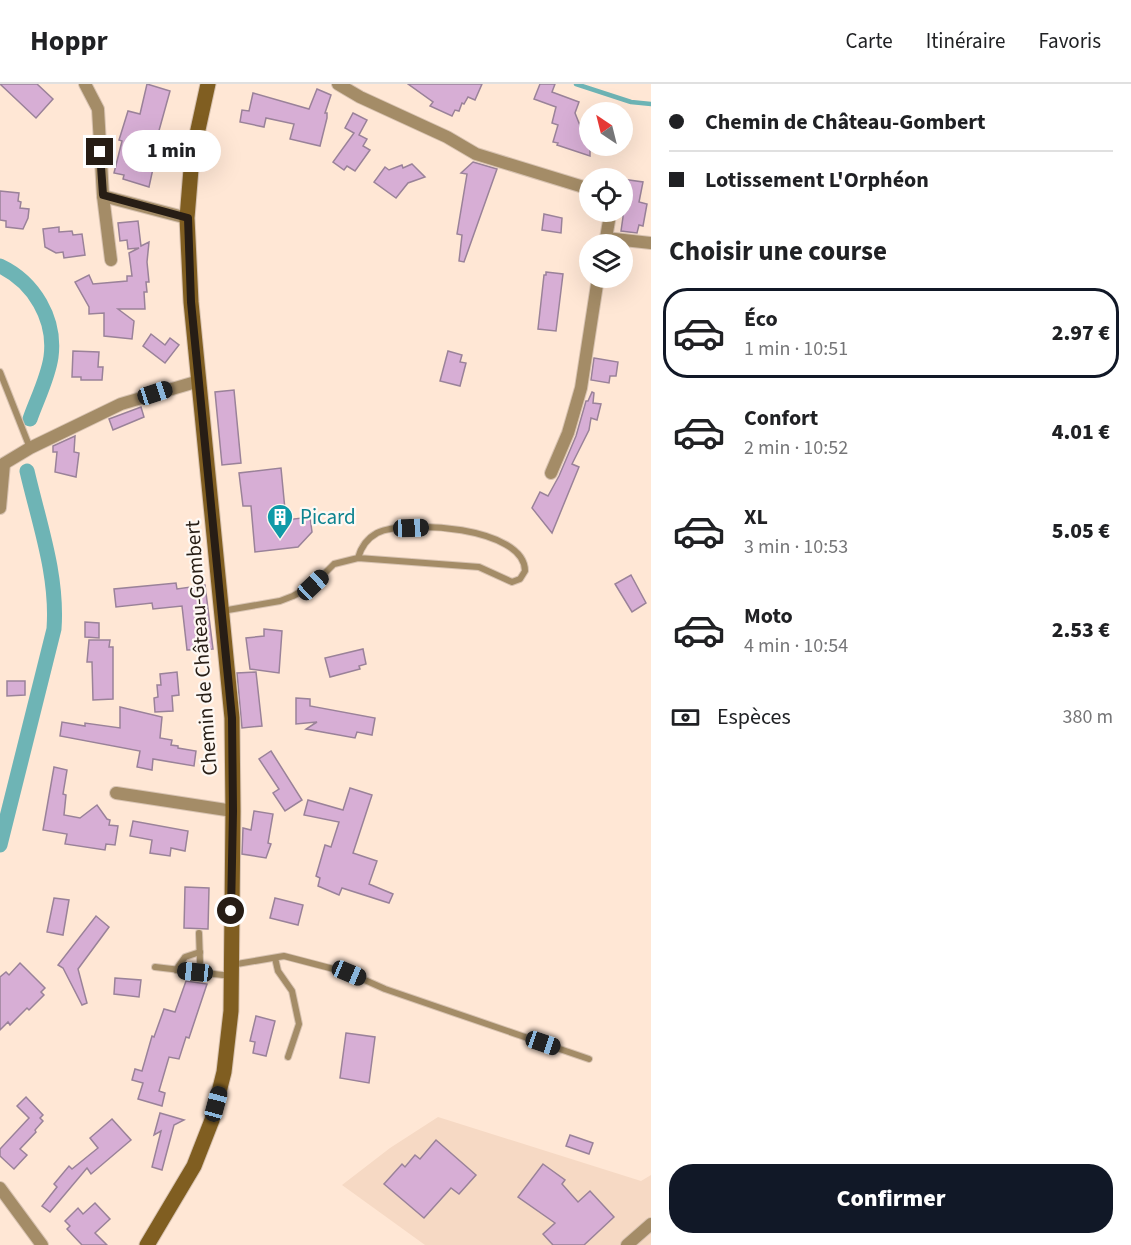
<!DOCTYPE html>
<html lang="fr">
<head>
<meta charset="utf-8">
<style>
  :root { --surface:#fff; --page:#f2f2f2; --text:#202124; --muted:#757577; --line:#e0e0e0; --accent:#111827 }
  body { margin:0; font-family:"Source Sans 3",sans-serif; background:var(--page); color:var(--text); height:100vh; display:flex; flex-direction:column; font-size:22px; white-space:nowrap }
  * { box-sizing:border-box; margin:0 }
  p { font-size:20px; color:var(--muted) }
  .icon { flex:none; width:33px; height:33px; fill:none; stroke:currentColor; stroke-width:2; stroke-linecap:round; stroke-linejoin:round }
  .map { position:relative; flex:1; overflow:hidden }
  .sheet { display:flex; flex-direction:column; background:var(--surface); width:480px }
  .sheet>* { flex:none }
  .hud { display:grid; align-content:center; height:132px; padding:0 18px; background:var(--surface) }
  .needle { width:39px; rotate:325deg }
  .fabs { position:absolute; left:579px; top:18px; display:grid; gap:12px }
  .fabs a { display:grid; place-items:center; width:54px; height:54px; border-radius:50%; background:var(--surface); box-shadow:0 6px 24px #0002; font-size:30px }
  .end { position:absolute; width:27px; height:27px; margin:-14px; border:8px solid #271d15; background:#fff; box-shadow:0 0 0 3px #fff }
  .from { border-radius:50% }
  .bubble { position:absolute; height:42px; border-radius:21px; background:var(--surface); box-shadow:0 6px 24px #0002; font-size:20px; font-weight:800; line-height:42px; text-align:center }
  .car { position:absolute; width:18px; height:36px; margin:-18px -9px; border-radius:8px; box-shadow:0 0 4px 2px #0007; background:linear-gradient(#222 24%,#8ab4d8 0 40%,#222 0 76%,#8ab4d8 0 86%,#222 0) }
  .hud b { display:flex; align-items:center; gap:21px; height:57px; font-size:22px }
  .hud b+b { border-top:2px solid var(--line) }
  .hud i { width:15px; height:15px; background:var(--text) }
  ul { padding:0; list-style:none }
  li { display:flex; align-items:center; gap:18px; height:90px; margin:0 12px 9px; padding:0 6px; border:3px solid transparent; border-radius:24px }
  li div { flex:1 }
  li b { display:block; font-size:22px }
  li em { font-style:normal; font-weight:800 }
  li.selected { border-color:var(--accent) }
  li>.icon { width:54px; height:54px; stroke-width:1.5 }
  h2 { padding:0 18px; font-size:27px; line-height:72px }
  .pay { display:flex; align-items:center; gap:15px; height:66px; padding:0 18px; font-size:22px }
  .pay p { margin-inline-start:auto }
  .button { display:flex; gap:12px; margin-top:auto; padding:12px 18px }
  .button a { flex:1; height:69px; border-radius:24px; background:var(--accent); color:#fff; font-size:24px; font-weight:800; line-height:69px; text-align:center }
  header { display:flex; align-items:center; gap:36px; box-sizing:border-box; height:84px; padding:0 30px; background:var(--surface); border-bottom:2px solid var(--line) }
  header strong { font-size:28px }
  nav { display:flex; gap:33px; margin-inline-start:auto; font-size:21px }
  main { display:flex; flex:1; min-height:0 }
  .map>svg:first-child { display:block }
  .built { fill:#f6d9c4 }
  .lines { fill:none; stroke-linecap:round; stroke-linejoin:round }
  .stream { stroke:#6eb4b5; stroke-width:4.5 }
  .canal { stroke:#6eb4b5; stroke-width:15 }
  .building { fill:#d7aed5; stroke:#9a8299; stroke-width:1.5 }
  .lane-casing { stroke:#d8c3b2; stroke-width:8 }
  .street-casing { stroke:#d8c3b2; stroke-width:14 }
  .secondary-casing { stroke:#d8c3b2; stroke-width:17 }
  .lane { stroke:#a48c67; stroke-width:6 }
  .street { stroke:#a48c67; stroke-width:12 }
  .secondary { stroke:#805e21; stroke-width:15 }
  .route { stroke:#271d15; stroke-width:8 }
  .labels { text-anchor:middle; dominant-baseline:central; stroke-width:4.5; stroke-linejoin:round; paint-order:stroke }
  .culture-label { font-size:21px; fill:#0d838f; stroke:#fef8f3; text-anchor:start }
  .street-label { font-size:21px; fill:#271d15; stroke:#fef8f3 }
</style>
</head>
<body>
<header>
<strong>Hoppr</strong>
<nav><a>Carte</a><a>Itinéraire</a><a>Favoris</a></nav>
</header>
<main>
<div class="map">
<svg width="651" height="1161" viewBox="0 0 651 1161">
  <rect width="100%" height="100%" fill="#ffe7d5"/>
  <path class="built" d="M438,1033L641,1097L651,1091V1161H425L342,1101L390,1064Z"/>
  <g class="lines">
    <path class="stream" d="M576,0L631,18L651,20"/>
    <g class="canal">
      <path d="M0,182C34,198 56,235 51,273C48,294 37,315 30,335"/>
      <path d="M0,761L54,545C58,491 39,439 27,387"/>
    </g>
  </g>
  <g class="building">
    <path d="M0,0H37L53,15L36,34Z"/>
    <path d="M147,0L170,7L150,79L154,80L149,103L123,95L124,91L114,89L122,57L119,56L128,27L140,30Z"/>
    <path d="M408,0H482L475,16L468,13L464,20L462,19L459,27L455,26L452,32L430,22L433,18Z"/>
    <path d="M540,0H555L552,8L579,18L575,29L581,44L590,46V72L557,61L558,59L553,58L558,41L552,39L556,23L534,15Z"/>
    <path d="M317,5L331,11L325,29H327V34L320,62L290,55L294,40L266,34L264,43L240,38L242,26L249,27L253,9L309,25Z"/>
    <path d="M353,29L367,36L359,51L367,55L363,62L370,66L355,87L347,82L344,86L333,78L354,49L345,44Z"/>
    <path d="M473,78L497,85L464,178L459,177L462,151L457,150L467,90L461,89Z"/>
    <path d="M412,80L425,93L408,99L396,114L374,98L385,83L389,86L402,81L403,84Z"/>
    <path d="M622,95L643,98L639,118L647,120L643,142L639,141L637,149L621,147L623,133Z"/>
    <path d="M0,107L19,109L18,117L21,118L20,124L29,125L28,134L23,145L6,143V137L0,136Z"/>
    <path d="M544,130L562,134L561,149L542,146Z"/>
    <path d="M138,137L141,162L149,158L147,178L149,198H146L147,208H144L145,225H118L134,237L132,255L104,252V229L89,230V223L75,198L89,191L93,200L127,197V192H132L129,169L139,164L128,165L127,156L120,157L118,139Z"/>
    <path d="M59,143V148L72,147L73,151L82,150L85,171L64,174L63,168L56,169L45,163L43,145Z"/>
    <path d="M546,188L563,190L556,247L538,245L544,191H546Z"/>
    <path d="M151,250L165,261L170,254L179,261L165,279L143,262Z"/>
    <path d="M73,267L99,268L98,283H103L102,296H81V293H72Z"/>
    <path d="M448,267L462,271L460,278L466,279L460,302L440,297Z"/>
    <path d="M594,274L618,278L616,292H610L609,299L591,296Z"/>
    <path d="M234,306L241,379L222,381L215,308Z"/>
    <path d="M592,308L594,309L593,319L601,320L597,336L591,334L589,346L572,380L579,383L552,449L532,424L540,408L548,412L559,392L576,352L586,317H588Z"/>
    <path d="M141,323L144,333L113,346L109,335Z"/>
    <path d="M75,352L74,368L79,369L76,393L55,388L57,368H53V362Z"/>
    <path d="M281,384L286,436L310,433L312,448L298,463L255,468L251,422H243L239,389Z"/>
    <path d="M631,491L646,519L632,528L615,500Z"/>
    <path d="M176,499L177,505L205,501L213,565L187,566L182,522L153,525L152,519L116,523L114,505Z"/>
    <path d="M85,538L99,539V554L85,553Z"/>
    <path d="M264,545L282,547L279,589L250,585L246,554L264,552Z"/>
    <path d="M89,556H110L109,563H113V615L93,616L92,578H87Z"/>
    <path d="M363,565L366,580L359,582L360,585L330,593L325,574Z"/>
    <path d="M177,588L179,611L172,612L173,627L155,628L154,614L158,613L157,601H161L160,590Z"/>
    <path d="M256,588L262,642L242,644L237,589Z"/>
    <path d="M7,597H25V611L7,612Z"/>
    <path d="M296,614L310,615V622L375,634L372,651L357,648L355,654L306,645L317,638L296,640Z"/>
    <path d="M120,623L162,633L160,654L172,656L171,661L178,662V664L196,667L194,682L153,675L152,686L137,683L140,667L60,652L62,638L85,642V639L120,644Z"/>
    <path d="M271,667L302,716L285,727L273,709L279,705L259,675Z"/>
    <path d="M54,683L67,686L63,710L66,711L64,731L80,734L97,721L107,735L110,736L109,741L118,742L115,761L106,760L105,766L65,760L67,750L43,746Z"/>
    <path d="M350,704L372,711L353,769L377,777L369,800L393,810L389,819L342,804L339,811L318,802L320,794L316,792L325,761L331,763L339,738L304,731L308,716L343,726Z"/>
    <path d="M254,727L273,730L268,759L271,760L266,774L242,770L243,744L251,746Z"/>
    <path d="M133,737L188,747L185,767L171,764L170,772L150,769L152,756L130,752Z"/>
    <path d="M185,803L209,804L208,845L184,844Z"/>
    <path d="M54,814L69,816L63,851L47,848Z"/>
    <path d="M275,814L303,821L298,841L270,834Z"/>
    <path d="M96,832L109,843L78,885L87,919L82,921L63,884L58,881Z"/>
    <path d="M20,879L45,904L41,908L44,911L29,926L27,924L10,941L8,938L0,946V893L6,888L9,891Z"/>
    <path d="M115,894L141,896L139,913L114,910Z"/>
    <path d="M186,897L207,900L189,954L186,953L179,975L169,973L159,1007L165,1009L162,1022L138,1015L143,999L132,996L135,985L142,987L152,952L154,953L164,925L175,928Z"/>
    <path d="M256,932L275,937L266,972L253,969L255,958L250,957Z"/>
    <path d="M346,949L375,953L369,999L340,994Z"/>
    <path d="M26,1013L43,1031L40,1034L43,1037L35,1046L36,1048L20,1065L27,1071L14,1085L0,1072V1065L29,1034L17,1022Z"/>
    <path d="M160,1029L184,1036L174,1041L162,1086L152,1083L161,1047L154,1051Z"/>
    <path d="M112,1035L131,1056L91,1090L87,1084L50,1128L42,1122L57,1103L54,1100L69,1082L72,1085L98,1064L90,1054Z"/>
    <path d="M570,1051L593,1059L589,1070L566,1062Z"/>
    <path d="M436,1056L476,1091L459,1110L451,1104L424,1134L384,1100L402,1080L405,1083L415,1071L420,1075Z"/>
    <path d="M543,1080L565,1096L562,1100L578,1118L590,1107L614,1133L584,1161H553L543,1150L555,1139L518,1113Z"/>
    <path d="M95,1119L110,1135L95,1149L107,1161H82L67,1145L70,1142L65,1137L78,1124L83,1130Z"/>
  </g>
  <g class="lines">
    <g class="lane-casing">
      <g id="lane">
        <path d="M0,288L30,364"/>
        <path d="M222,527L280,517L293,512L313,501L334,480L358,474L479,483L512,498L520,495L525,487C525,443 406,435 377,449C366,455 361,463 358,474"/>
        <path d="M199,849L200,878"/>
        <path d="M275,874L278,887L292,907L299,940L288,973"/>
        <path d="M231,881L284,872L349,889L385,905L589,975"/>
        <path d="M155,883L231,892"/>
        <path d="M176,886L185,873L200,868"/>
      </g>
    </g>
    <g class="street-casing">
      <g id="street">
        <path d="M85,0L98,25L103,112L111,176"/>
        <path d="M338,0L360,13L447,53L476,70L590,105"/>
        <path d="M103,112L187,134"/>
        <path d="M608,128L610,131L606,154L651,159"/>
        <path d="M0,382L30,364L121,320L199,297"/>
        <path d="M551,389L568,349L581,304L598,194"/>
        <path d="M0,424L4,380"/>
        <path d="M116,709L233,727"/>
        <path d="M0,1104L42,1161"/>
        <path d="M627,1161L651,1140"/>
      </g>
    </g>
    <g class="secondary-casing">
      <path id="secondary" d="M147,1161L194,1082L212,1036L224,988L231,927L233,727L232,634L191,218L187,134L192,73L208,0"/>
    </g>
    <use href="#lane" class="lane"/>
    <use href="#street" class="street"/>
    <use href="#secondary" class="secondary"/>
  </g>
  <g class="lines">
    <path class="route" d="M100,68L103,111L188,134L191,218L232,634L233,727L231,827"/>
  </g>
  <defs>
    <g id="building-pin" transform="scale(1.35)"><path d="M0 17L-7.5 6A9.5 9.5 0 1 1 7.5 6Z" fill="#0f9aa8" stroke="#fef8f3"/><path d="M-4-6H4V6H1V3H-1V6H-4ZM-2.5-4.3h1.7v1.8h-1.7ZM.8-4.3h1.7v1.8H.8ZM-2.5-1h1.7V.8h-1.7ZM.8-1h1.7V.8H.8Z" fill="#fff"/></g>
  </defs>
  <g fill-rule="evenodd">
    <use href="#building-pin" x="280" y="433"/>
  </g>
  <g class="labels">
    <g class="culture-label">
      <text x="300" y="433">Picard</text>
    </g>
    <g class="street-label">
      <text transform="translate(201 564) rotate(-94)">Chemin de Château-Gombert</text>
    </g>
  </g>
</svg>
<div class="fabs">
<a><svg class="needle" viewBox="-14 -14 28 28"><path d="M0-13l5 13h-10z" fill="#e53935"/><path d="M0 13l5-13h-10z" fill="#757577"/></svg></a>
<a><svg class="icon" aria-label="locate" viewBox="0 0 24 24"><circle cx="12" cy="12" r="6"/><path d="M12 2v4M12 18v4M2 12h4M18 12h4"/></svg></a>
<a><svg class="icon" aria-label="layers" viewBox="0 0 24 24"><path d="M12 4l9 5-9 5-9-5zM3 14l9 5 9-5"/></svg></a>
</div>
<i class="end from" style="left:231px;top:827px"></i>
<i class="end" style="left:100px;top:68px"></i>
<div class="bubble" style="left:122px;top:46px;width:99px">1 min</div>
<i class="car" style="left:155px;top:309px;rotate:72deg"></i>
<i class="car" style="left:411px;top:444px;rotate:88deg"></i>
<i class="car" style="left:313px;top:501px;rotate:47deg"></i>
<i class="car" style="left:195px;top:888px;rotate:276deg"></i>
<i class="car" style="left:349px;top:889px;rotate:113deg"></i>
<i class="car" style="left:543px;top:959px;rotate:109deg"></i>
<i class="car" style="left:216px;top:1020px;rotate:15deg"></i>
</div>
<section class="sheet">
<div class="hud">
<b><i class="from"></i>Chemin de Château-Gombert</b>
<b><i></i>Lotissement L'Orphéon</b>
</div>
<h2>Choisir une course</h2>
<ul>
<li class="selected"><svg class="icon" aria-label="car" viewBox="0 0 24 24"><path d="M5 17H2v-5l4-1 3-4h7l3 4 3 1v5h-3M9 17h6M6 11h13"/><circle cx="7" cy="17" r="2"/><circle cx="17" cy="17" r="2"/></svg><div><b>Éco</b><p>1 min · 10:51</p></div><em>2.97 €</em></li>
<li><svg class="icon" aria-label="car" viewBox="0 0 24 24"><path d="M5 17H2v-5l4-1 3-4h7l3 4 3 1v5h-3M9 17h6M6 11h13"/><circle cx="7" cy="17" r="2"/><circle cx="17" cy="17" r="2"/></svg><div><b>Confort</b><p>2 min · 10:52</p></div><em>4.01 €</em></li>
<li><svg class="icon" aria-label="car" viewBox="0 0 24 24"><path d="M5 17H2v-5l4-1 3-4h7l3 4 3 1v5h-3M9 17h6M6 11h13"/><circle cx="7" cy="17" r="2"/><circle cx="17" cy="17" r="2"/></svg><div><b>XL</b><p>3 min · 10:53</p></div><em>5.05 €</em></li>
<li><svg class="icon" aria-label="car" viewBox="0 0 24 24"><path d="M5 17H2v-5l4-1 3-4h7l3 4 3 1v5h-3M9 17h6M6 11h13"/><circle cx="7" cy="17" r="2"/><circle cx="17" cy="17" r="2"/></svg><div><b>Moto</b><p>4 min · 10:54</p></div><em>2.53 €</em></li>
</ul>
<div class="pay"><svg class="icon" aria-label="cash" viewBox="0 0 24 24"><path d="M3 7h18v10H3z"/><circle cx="12" cy="12" r="2"/></svg>Espèces<p>380 m</p></div>
<div class="button"><a>Confirmer</a></div>
</section>
</main>
</body>
</html>
